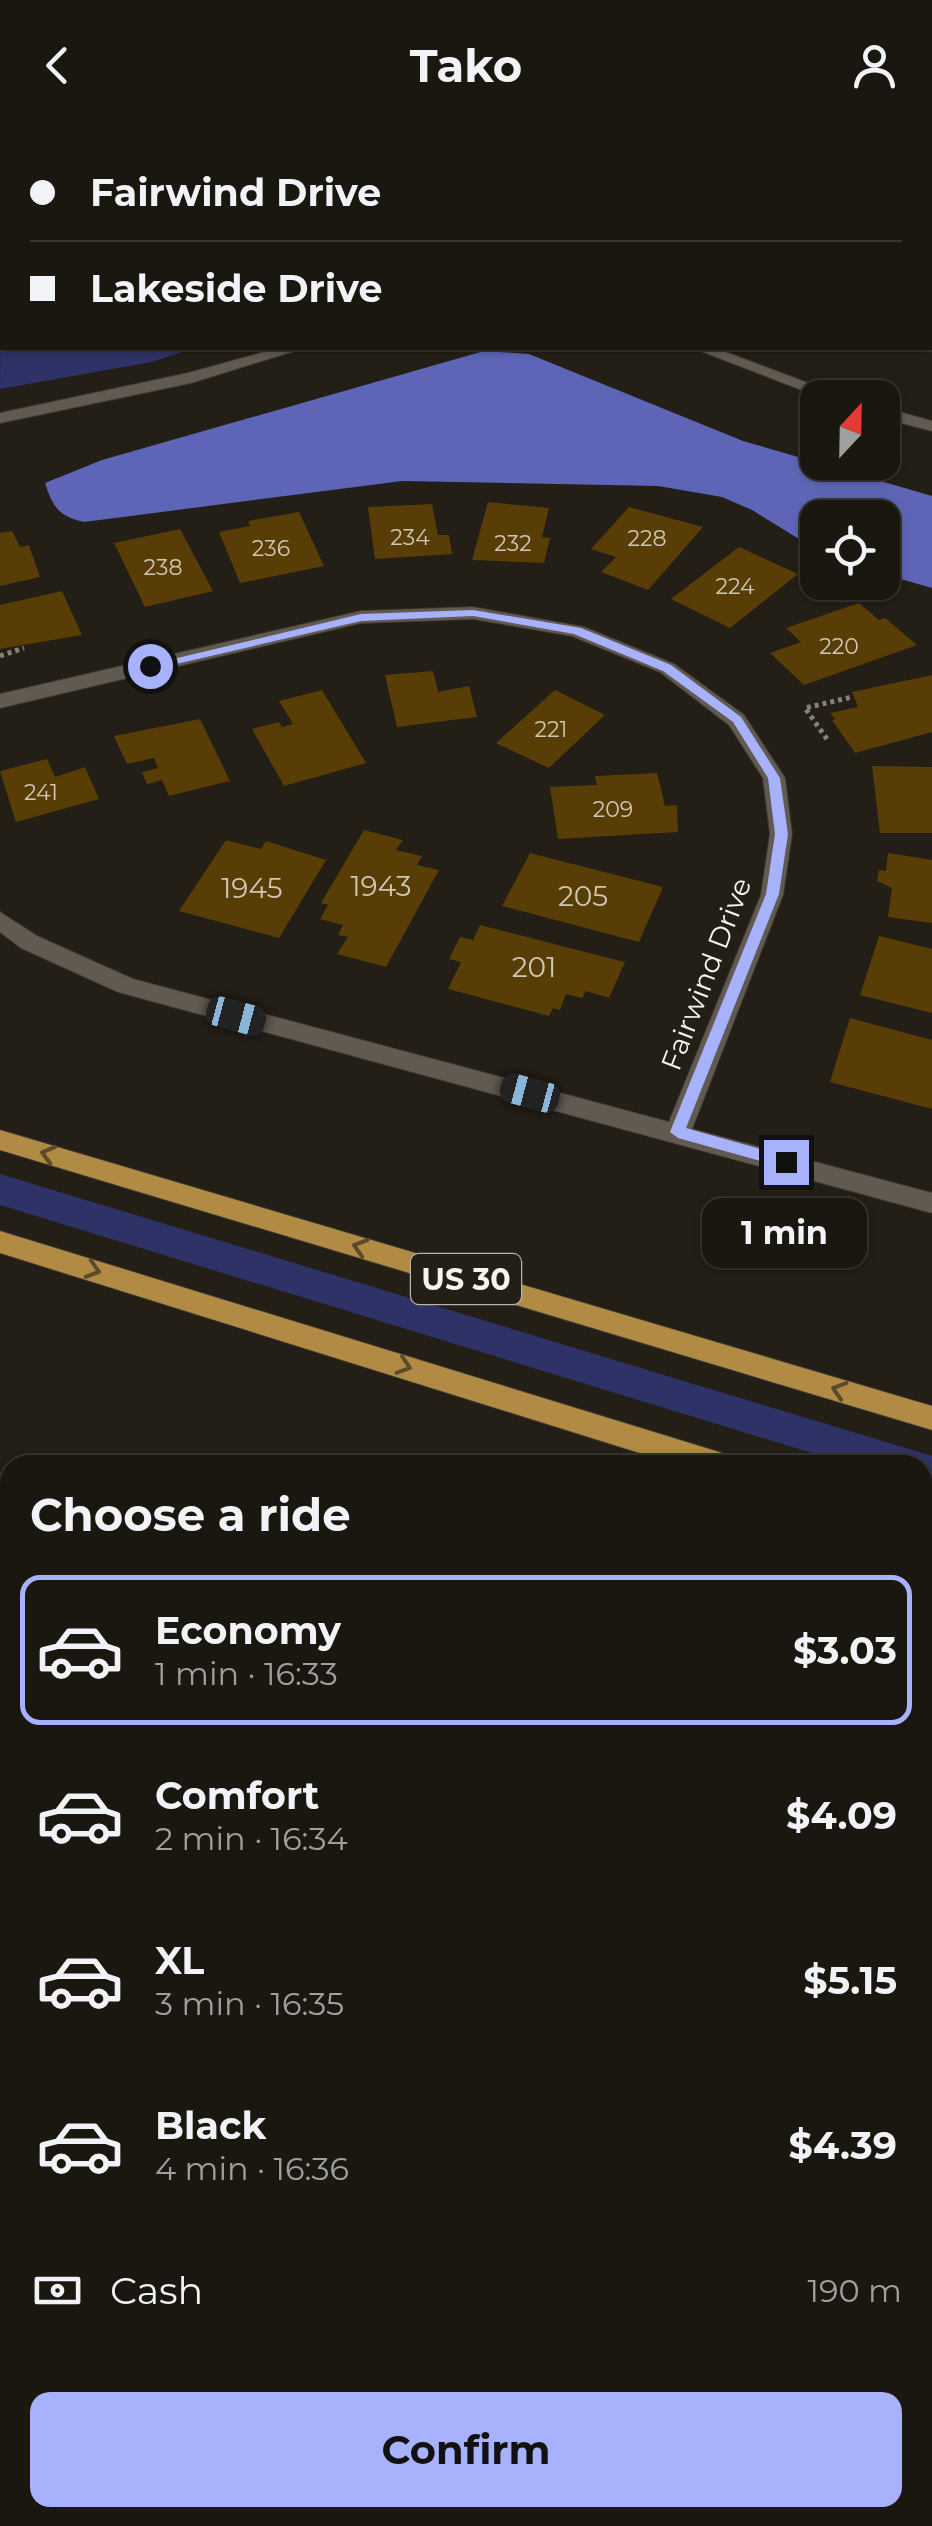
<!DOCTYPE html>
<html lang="en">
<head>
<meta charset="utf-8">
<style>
  :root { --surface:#1a1610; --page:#231f19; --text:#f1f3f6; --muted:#9f9f9f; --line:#383530; --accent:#a7b1fc }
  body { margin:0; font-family:Montserrat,sans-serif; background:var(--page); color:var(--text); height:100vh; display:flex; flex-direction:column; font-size:38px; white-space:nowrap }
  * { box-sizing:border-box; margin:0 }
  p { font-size:32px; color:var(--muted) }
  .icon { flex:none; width:55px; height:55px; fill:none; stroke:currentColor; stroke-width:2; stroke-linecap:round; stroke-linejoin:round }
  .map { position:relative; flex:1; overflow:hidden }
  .side { position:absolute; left:0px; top:1325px; width:932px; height:1072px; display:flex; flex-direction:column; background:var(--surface); border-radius:30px 30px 0 0; box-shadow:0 2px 8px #0004,0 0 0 2px var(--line) }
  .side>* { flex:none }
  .guide { position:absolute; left:0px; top:0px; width:932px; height:220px; box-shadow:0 2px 8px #0004,0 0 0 2px var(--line); display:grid; align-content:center; height:220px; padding:0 30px; background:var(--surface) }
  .needle { width:65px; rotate:22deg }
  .controls { position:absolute; left:800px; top:250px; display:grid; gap:20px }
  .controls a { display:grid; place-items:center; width:100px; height:100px; border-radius:20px; background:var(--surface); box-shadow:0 2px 8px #0004,0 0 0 2px var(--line); font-size:50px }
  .end { position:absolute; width:45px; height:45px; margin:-22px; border:12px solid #a7b1fc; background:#111; box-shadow:0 0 0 5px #111 }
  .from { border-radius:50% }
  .bubble { position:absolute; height:70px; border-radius:20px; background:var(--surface); box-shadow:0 2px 8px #0004,0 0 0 2px var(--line); font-size:32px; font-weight:700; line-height:70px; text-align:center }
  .car { position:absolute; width:30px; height:60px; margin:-30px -15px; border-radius:12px; box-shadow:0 0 8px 2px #0007; background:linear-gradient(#222 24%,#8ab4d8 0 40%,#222 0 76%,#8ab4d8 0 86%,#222 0) }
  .guide b { display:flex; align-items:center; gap:35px; height:95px; font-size:38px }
  .guide b+b { border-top:2px solid var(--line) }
  .guide i { width:25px; height:25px; background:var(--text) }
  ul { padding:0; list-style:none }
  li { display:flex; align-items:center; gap:30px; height:150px; margin:0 20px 15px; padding:0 10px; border:5px solid transparent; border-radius:20px }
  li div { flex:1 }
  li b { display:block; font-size:38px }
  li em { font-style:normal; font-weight:700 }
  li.on { border-color:var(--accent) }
  li>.icon { width:90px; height:90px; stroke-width:1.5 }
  h2 { padding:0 30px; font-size:45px; line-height:120px }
  .pay { display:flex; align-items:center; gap:25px; height:110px; padding:0 30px; font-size:38px }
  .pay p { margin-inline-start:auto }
  .action { display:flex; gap:20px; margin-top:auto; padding:20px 30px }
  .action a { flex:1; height:115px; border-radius:20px; background:var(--accent); color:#111; font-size:40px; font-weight:700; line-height:115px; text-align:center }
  header { display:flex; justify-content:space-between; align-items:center; height:130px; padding:0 30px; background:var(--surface); font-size:45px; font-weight:700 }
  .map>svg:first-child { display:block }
  .green { fill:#2f3266 }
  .water { fill:#5e65b6 }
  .building { fill:#583d06 }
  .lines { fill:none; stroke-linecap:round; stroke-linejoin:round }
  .minor-casing { stroke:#3b3732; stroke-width:2 }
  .tertiary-casing { stroke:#3b3732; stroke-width:2 }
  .primary-casing { stroke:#3b3732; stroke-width:2 }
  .path { stroke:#86827b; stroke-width:5; stroke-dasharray:4 4; stroke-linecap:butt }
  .minor { fill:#605a51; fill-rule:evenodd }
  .tertiary { fill:#605a51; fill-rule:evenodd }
  .primary { fill:#b18b44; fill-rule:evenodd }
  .oneway { stroke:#5c4a28 }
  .route { fill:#a7b1fc }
  .labels { text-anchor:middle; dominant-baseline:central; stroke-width:10; stroke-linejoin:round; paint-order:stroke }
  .far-number-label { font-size:22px; fill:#cfc6b4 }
  .number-label { font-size:28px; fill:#cfc6b4 }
  .far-street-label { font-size:28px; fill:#f7f4ee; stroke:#231e16 }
  .shield { fill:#231e16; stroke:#b7b4ad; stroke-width:2.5 }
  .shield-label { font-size:30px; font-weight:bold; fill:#f7f4ee }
</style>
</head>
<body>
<header><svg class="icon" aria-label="back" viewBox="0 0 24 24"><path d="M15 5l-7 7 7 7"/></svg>Tako<svg class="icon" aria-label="person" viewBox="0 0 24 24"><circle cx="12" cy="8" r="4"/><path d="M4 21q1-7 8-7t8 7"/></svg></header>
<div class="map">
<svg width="932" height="2396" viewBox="0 0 932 2396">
  <rect width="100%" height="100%" fill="#231e16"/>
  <g class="green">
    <path d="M2,16V218H195L152,232L0,259Z"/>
    <path d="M0,1044L932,1326V1360L923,1357L922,1335H851L0,1075Z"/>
  </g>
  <g class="water">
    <path d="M484,221L529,224L743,311L932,366V458L883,444L882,388H818L817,420L752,380L722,367L658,356L402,351L84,392C58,386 53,377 45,353L102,330Z"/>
    <path d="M299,2388H916L918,2396H299Z"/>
  </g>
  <g class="building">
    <path d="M488,372L549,378L542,407L550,408L544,433L472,430Z"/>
    <path d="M432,374L438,405H449L452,424L375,429L368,377Z"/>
    <path d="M629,377L703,397L648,460L601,442L616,427L591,419Z"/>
    <path d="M299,382L324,436L240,453L219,402L250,396L248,391Z"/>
    <path d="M180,399L213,461L145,477L114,413Z"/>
    <path d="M12,401L20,417L29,415L40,447L0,456V403Z"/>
    <path d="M739,417L798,444L730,498L671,469Z"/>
    <path d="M62,461L82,505L0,519V475Z"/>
    <path d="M859,473L879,490L885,488L917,515L804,555L770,523L801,512L786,498Z"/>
    <path d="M433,541L438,562L469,556L477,587L397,597L385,545Z"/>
    <path d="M932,545V602L855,623L832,590L835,589L830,583L858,577L852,562Z"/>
    <path d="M322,560L366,633L284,656L252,599L279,592L282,597L293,594L279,571Z"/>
    <path d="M555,560L605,585L549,638L496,613Z"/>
    <path d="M200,589L230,651L169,666L162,650L147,654L142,642L158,638L154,628L127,634L114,606Z"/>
    <path d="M47,629L55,647L85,637L99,669L16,692L0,641Z"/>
    <path d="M872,636L932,637V703H880Z"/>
    <path d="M657,643L665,676L677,675L678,702L558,709L550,657L597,655L595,646Z"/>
    <path d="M364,700L403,710L396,720L422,726L417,735L439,740L386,837L337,824L348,807L338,805L343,795L320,789L328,775L321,773Z"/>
    <path d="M226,710L261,719L266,711L326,730L279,808L179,781Z"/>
    <path d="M530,723L663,757L639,812L502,776Z"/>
    <path d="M888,723L932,730V793L888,787L892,758L877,751L879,740L886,741Z"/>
    <path d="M480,795L625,832L609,868L586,861L582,868L566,864L560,880L553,878L549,886L448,859L461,832L449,829L460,807L473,810Z"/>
    <path d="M879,806L932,819V883L860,865Z"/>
    <path d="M850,888L932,910V979L830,952Z"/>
    <path d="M0,1543L10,1544V1677H0Z"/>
  </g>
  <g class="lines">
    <g class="minor-casing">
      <g id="minor">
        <path d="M693,218H715L848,268H822Z"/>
        <path d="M882,277L932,291V301L882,288Z"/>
        <path d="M473,477L584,497L674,534L744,585L785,648L792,704L783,765L692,999L932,1063V1083L118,862L21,818L0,802V782L37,806L133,849L669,992L761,765L770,704L763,648L729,595L660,542L572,506L473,489L361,493L0,578V564L361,481Z"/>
      </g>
    </g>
    <g class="tertiary-casing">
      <path id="tertiary" d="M279,218H304L191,253L0,293V283L188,243Z"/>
    </g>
    <g class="primary-casing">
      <g id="primary">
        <path d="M0,1000L932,1276V1300L0,1020Z"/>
        <path d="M0,1101L719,1322L729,1326L733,1335H678L0,1123Z"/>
        <path d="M922,1386L932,1389V1415L922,1413Z"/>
      </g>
    </g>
    <g class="path">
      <path d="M0,526L24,518"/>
      <path d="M827,609L805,578L852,567"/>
    </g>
    <use href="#minor" class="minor"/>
    <use href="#tertiary" class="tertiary"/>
    <use href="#primary" class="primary"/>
  </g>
  <defs><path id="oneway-chevron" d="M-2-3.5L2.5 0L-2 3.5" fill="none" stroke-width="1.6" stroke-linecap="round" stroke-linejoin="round" transform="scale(2.5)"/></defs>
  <g class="oneway">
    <use href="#oneway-chevron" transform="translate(48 1024) rotate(-164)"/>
    <use href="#oneway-chevron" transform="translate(360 1117) rotate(-163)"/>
    <use href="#oneway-chevron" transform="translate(93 1140) rotate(17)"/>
    <use href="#oneway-chevron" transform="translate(404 1236) rotate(18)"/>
    <use href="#oneway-chevron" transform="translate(839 1260) rotate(-163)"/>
  </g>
  <path class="route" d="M473,480L581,498L671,535L741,587L780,648L788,704L779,764L686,998L792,1028V1036L786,1038L678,1008L670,1002L766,764L775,704L768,648L733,592L663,541L574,504L473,486L361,491L150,540L144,536L361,484Z"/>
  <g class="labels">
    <g class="far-number-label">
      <text x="410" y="407">234</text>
      <text x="647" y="408">228</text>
      <text x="513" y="413">232</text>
      <text x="271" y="418">236</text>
      <text x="163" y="437">238</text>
      <text x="735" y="456">224</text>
      <text x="839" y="516">220</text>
      <text x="551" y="599">221</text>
      <text x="41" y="662">241</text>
      <text x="613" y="679">209</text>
    </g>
    <g class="number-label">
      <text x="381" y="756">1943</text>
      <text x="252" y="758">1945</text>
      <text x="583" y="766">205</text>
      <text x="534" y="837">201</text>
    </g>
    <g class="far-street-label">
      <text transform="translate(706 844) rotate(-69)">Fairwind Drive</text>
    </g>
    <rect class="shield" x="411" y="1124" width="110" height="50" rx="8"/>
    <g class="shield-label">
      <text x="466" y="1149">US 30</text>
    </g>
  </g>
</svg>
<div class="controls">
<a><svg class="needle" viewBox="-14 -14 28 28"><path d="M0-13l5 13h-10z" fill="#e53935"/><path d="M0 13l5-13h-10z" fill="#9f9f9f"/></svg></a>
<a><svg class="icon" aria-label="locate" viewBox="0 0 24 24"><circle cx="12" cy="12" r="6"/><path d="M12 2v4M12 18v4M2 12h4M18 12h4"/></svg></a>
</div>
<i class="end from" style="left:150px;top:536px"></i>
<i class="end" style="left:786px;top:1032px"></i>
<div class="bubble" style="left:702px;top:1068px;width:165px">1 min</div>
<i class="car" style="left:236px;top:886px;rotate:105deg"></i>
<i class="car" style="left:530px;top:963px;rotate:285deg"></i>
<div class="guide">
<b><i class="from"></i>Fairwind Drive</b>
<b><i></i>Lakeside Drive</b>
</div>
<section class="side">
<h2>Choose a ride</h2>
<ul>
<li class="on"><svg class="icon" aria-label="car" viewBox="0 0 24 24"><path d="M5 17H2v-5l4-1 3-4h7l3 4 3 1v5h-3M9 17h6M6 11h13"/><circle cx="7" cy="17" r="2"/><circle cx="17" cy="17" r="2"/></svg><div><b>Economy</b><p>1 min · 16:33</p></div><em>$3.03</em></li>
<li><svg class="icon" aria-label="car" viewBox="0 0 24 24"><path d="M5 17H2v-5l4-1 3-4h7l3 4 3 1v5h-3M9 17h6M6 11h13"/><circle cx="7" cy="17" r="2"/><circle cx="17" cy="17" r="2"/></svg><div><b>Comfort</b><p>2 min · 16:34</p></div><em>$4.09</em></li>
<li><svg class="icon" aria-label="car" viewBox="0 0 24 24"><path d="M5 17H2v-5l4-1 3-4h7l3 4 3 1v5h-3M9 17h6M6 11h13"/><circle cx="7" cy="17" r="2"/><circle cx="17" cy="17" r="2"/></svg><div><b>XL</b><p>3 min · 16:35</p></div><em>$5.15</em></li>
<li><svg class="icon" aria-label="car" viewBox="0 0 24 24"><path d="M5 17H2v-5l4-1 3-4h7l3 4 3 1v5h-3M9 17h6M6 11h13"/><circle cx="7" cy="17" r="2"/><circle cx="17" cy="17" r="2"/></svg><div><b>Black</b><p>4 min · 16:36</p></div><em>$4.39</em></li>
</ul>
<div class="pay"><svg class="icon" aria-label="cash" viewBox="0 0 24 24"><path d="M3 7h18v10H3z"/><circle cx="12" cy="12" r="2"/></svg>Cash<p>190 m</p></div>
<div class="action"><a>Confirm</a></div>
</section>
</div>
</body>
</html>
